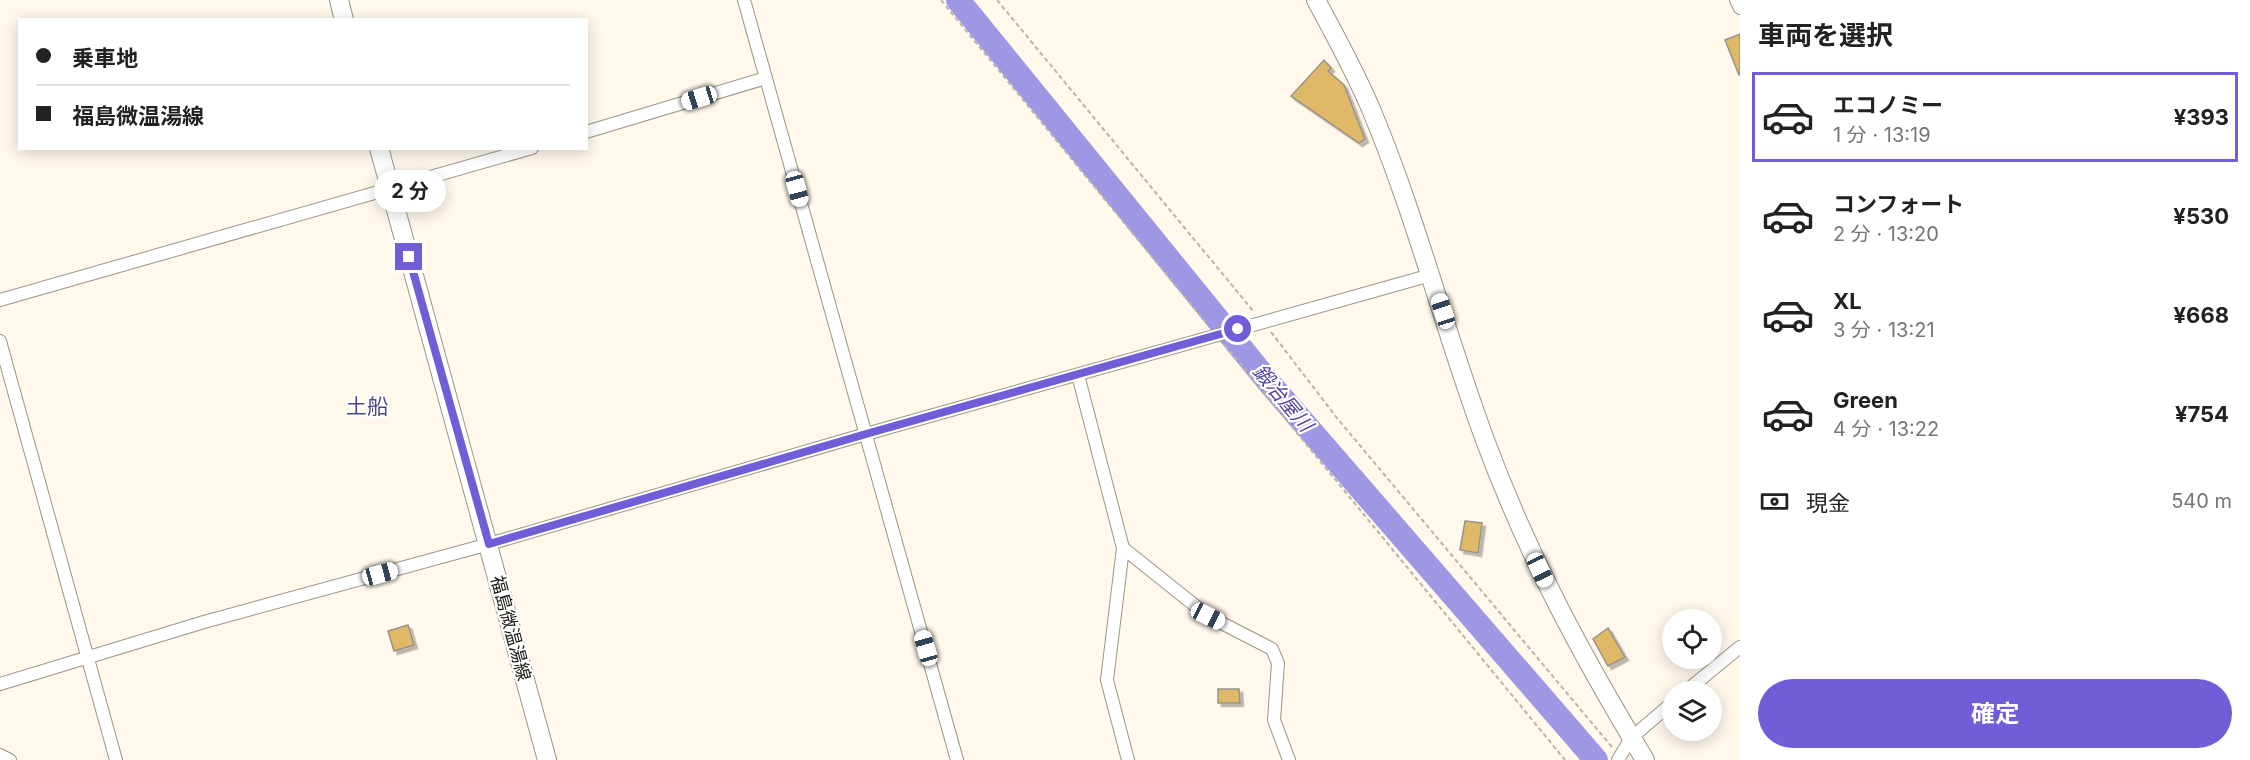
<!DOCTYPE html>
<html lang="ja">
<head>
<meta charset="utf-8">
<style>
  :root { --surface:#fff; --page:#f2f2f2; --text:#222; --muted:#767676; --line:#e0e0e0; --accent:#715dd7 }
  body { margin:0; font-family:Inter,"Noto Sans JP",sans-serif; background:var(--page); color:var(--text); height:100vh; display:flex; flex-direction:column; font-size:22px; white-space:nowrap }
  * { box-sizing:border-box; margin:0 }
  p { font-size:20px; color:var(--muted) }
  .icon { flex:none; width:33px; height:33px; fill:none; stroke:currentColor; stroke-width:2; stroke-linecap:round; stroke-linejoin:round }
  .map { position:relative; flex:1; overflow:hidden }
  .side { display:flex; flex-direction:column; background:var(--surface); width:510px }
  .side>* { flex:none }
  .top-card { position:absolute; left:18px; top:18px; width:570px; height:132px; border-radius:0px; box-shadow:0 3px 15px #0003; display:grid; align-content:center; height:132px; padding:0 18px; background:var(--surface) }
  .buttons { position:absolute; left:1662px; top:609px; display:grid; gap:12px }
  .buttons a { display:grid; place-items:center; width:60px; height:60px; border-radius:50%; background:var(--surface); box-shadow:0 3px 15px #0003; font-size:30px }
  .end { position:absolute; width:27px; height:27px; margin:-14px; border:8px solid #715dd7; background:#fff; box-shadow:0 0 0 3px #fff }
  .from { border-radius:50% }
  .bubble { position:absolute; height:42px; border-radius:21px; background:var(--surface); box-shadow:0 3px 15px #0003; font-size:20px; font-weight:700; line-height:42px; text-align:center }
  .car { position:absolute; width:18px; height:36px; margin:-18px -9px; border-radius:8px; box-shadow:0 0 4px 2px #0007; background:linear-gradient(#fff 24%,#345 0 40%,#fff 0 76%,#345 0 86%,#fff 0) }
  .top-card b { display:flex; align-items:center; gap:21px; height:57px; font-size:22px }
  .top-card b+b { border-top:2px solid var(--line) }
  .top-card i { width:15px; height:15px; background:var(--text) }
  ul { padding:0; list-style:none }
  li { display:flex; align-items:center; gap:18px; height:90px; margin:0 12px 9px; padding:0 6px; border:3px solid transparent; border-radius:0px }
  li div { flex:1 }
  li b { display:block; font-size:22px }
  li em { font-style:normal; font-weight:700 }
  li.active { border-color:var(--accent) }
  li>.icon { width:54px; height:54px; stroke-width:1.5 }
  h2 { padding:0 18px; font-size:27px; line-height:72px }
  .pay { display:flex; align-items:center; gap:15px; height:66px; padding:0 18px; font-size:22px }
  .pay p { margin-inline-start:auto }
  .action { display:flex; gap:12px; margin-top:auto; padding:12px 18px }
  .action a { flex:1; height:69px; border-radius:36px; background:var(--accent); color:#fff; font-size:24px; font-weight:700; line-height:69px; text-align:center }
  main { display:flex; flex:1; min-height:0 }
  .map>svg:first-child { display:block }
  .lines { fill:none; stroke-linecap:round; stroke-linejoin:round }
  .river { stroke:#9d97e4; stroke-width:24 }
  .building { fill:#e0b967; stroke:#989287; stroke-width:1.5; filter:url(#shadow) }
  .street-casing { stroke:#9b9589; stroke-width:14 }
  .secondary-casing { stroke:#9b9589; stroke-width:20 }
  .path { stroke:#b9b3a9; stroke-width:2; stroke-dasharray:4.5 3; stroke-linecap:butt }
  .street { stroke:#fff; stroke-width:12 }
  .secondary { stroke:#fff; stroke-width:18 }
  .route { stroke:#715dd7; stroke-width:8 }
  .labels { text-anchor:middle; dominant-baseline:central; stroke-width:4.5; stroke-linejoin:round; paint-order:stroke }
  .street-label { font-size:18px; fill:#1a1813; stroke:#fff }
  .water-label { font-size:20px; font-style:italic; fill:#52439d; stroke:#fff }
  .quarter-label { font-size:21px; fill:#4e4785; stroke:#fff }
</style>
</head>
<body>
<main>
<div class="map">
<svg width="1740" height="760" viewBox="0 0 1740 760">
  <defs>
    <filter id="shadow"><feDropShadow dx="3.5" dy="3.5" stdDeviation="0" flood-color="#0004"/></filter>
  </defs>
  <rect width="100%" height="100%" fill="#fff8eb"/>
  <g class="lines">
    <path class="river" d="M958,0L1271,385L1596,760"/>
  </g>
  <g class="building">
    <path d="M1740,34V75H1739L1725,40Z"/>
    <path d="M1324,60L1331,68L1328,71L1344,85L1365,139L1359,143L1291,96Z"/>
    <path d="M1465,521L1482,523L1478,553L1460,550Z"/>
    <path d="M408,625L414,645L394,651L388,631Z"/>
    <path d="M1608,628L1625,657L1608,666L1593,639Z"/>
    <path d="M1218,689H1239L1240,703H1218Z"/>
  </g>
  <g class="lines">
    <g class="street-casing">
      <g id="street">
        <path d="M744,0L957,760"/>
        <path d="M1736,0L1740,8"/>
        <path d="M586,132L766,78"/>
        <path d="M0,300L532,148"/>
        <path d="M0,341L116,760"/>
        <path d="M1078,375L1123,548L1107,680L1128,760"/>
        <path d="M1123,548L1208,616L1272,649L1278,663L1274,720L1289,760"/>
        <path d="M0,684L204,622L489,544L866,434L1431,275"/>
        <path d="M1685,692L1740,647"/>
        <path d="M0,755L10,760"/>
        <path d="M1618,760L1631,738L1672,703"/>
      </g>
    </g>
    <g class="secondary-casing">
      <g id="secondary">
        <path d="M339,0L344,20"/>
        <path d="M1316,0C1336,37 1357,75 1373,114C1417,220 1445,332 1485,440C1528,556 1581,654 1645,760"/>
        <path d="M379,148L547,760"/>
      </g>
    </g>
    <g class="path">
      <path d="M941,0L1208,325"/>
      <path d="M997,0L1254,312"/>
      <path d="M1271,332L1337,418L1612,747"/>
      <path d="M1225,345L1565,760"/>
    </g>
    <use href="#street" class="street"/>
    <use href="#secondary" class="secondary"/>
  </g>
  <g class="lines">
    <path class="route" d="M409,257L489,544L866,434L1238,329"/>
  </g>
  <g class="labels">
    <g class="street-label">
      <text transform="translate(511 628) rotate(75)">福島微温湯線</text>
    </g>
    <g class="water-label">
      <text transform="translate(1283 398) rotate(50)">鍛冶屋川</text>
    </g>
    <g class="quarter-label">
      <text x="367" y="406">土船</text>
    </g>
  </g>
</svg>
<div class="buttons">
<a><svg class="icon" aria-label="locate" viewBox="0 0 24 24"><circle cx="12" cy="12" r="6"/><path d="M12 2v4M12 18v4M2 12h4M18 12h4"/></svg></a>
<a><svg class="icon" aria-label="layers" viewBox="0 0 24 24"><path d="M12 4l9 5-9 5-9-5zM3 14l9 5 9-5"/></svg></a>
</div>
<i class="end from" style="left:1238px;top:329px"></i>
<i class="end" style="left:409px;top:257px"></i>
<div class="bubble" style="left:374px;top:170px;width:72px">2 分</div>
<i class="car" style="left:699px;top:98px;rotate:253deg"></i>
<i class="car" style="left:797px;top:189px;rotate:165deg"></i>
<i class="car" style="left:1443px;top:311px;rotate:342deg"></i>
<i class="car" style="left:1540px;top:570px;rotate:155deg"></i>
<i class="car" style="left:380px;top:574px;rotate:75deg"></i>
<i class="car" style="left:1208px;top:616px;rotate:117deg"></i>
<i class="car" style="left:926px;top:648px;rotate:344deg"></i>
<div class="top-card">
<b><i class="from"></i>乗車地</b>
<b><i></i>福島微温湯線</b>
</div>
</div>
<section class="side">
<h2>車両を選択</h2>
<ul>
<li class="active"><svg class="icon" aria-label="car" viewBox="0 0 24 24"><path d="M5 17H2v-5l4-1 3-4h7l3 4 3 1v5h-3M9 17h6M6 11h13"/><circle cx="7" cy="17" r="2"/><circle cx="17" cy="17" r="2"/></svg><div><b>エコノミー</b><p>1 分 · 13:19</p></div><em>¥393</em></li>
<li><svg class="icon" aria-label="car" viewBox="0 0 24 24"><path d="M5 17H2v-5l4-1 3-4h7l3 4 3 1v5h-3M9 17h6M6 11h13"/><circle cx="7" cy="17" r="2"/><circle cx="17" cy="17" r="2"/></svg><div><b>コンフォート</b><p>2 分 · 13:20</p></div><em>¥530</em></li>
<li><svg class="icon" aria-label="car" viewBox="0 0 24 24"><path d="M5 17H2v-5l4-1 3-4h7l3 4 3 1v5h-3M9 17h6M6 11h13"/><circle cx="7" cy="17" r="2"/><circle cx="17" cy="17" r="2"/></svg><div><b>XL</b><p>3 分 · 13:21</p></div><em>¥668</em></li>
<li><svg class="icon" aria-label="car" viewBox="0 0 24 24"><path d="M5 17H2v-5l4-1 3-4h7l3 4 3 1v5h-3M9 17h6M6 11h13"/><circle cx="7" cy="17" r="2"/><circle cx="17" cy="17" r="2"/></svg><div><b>Green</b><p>4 分 · 13:22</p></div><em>¥754</em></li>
</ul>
<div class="pay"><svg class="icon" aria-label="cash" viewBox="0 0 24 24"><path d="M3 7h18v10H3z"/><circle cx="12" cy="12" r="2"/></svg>現金<p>540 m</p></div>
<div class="action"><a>確定</a></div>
</section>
</main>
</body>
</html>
